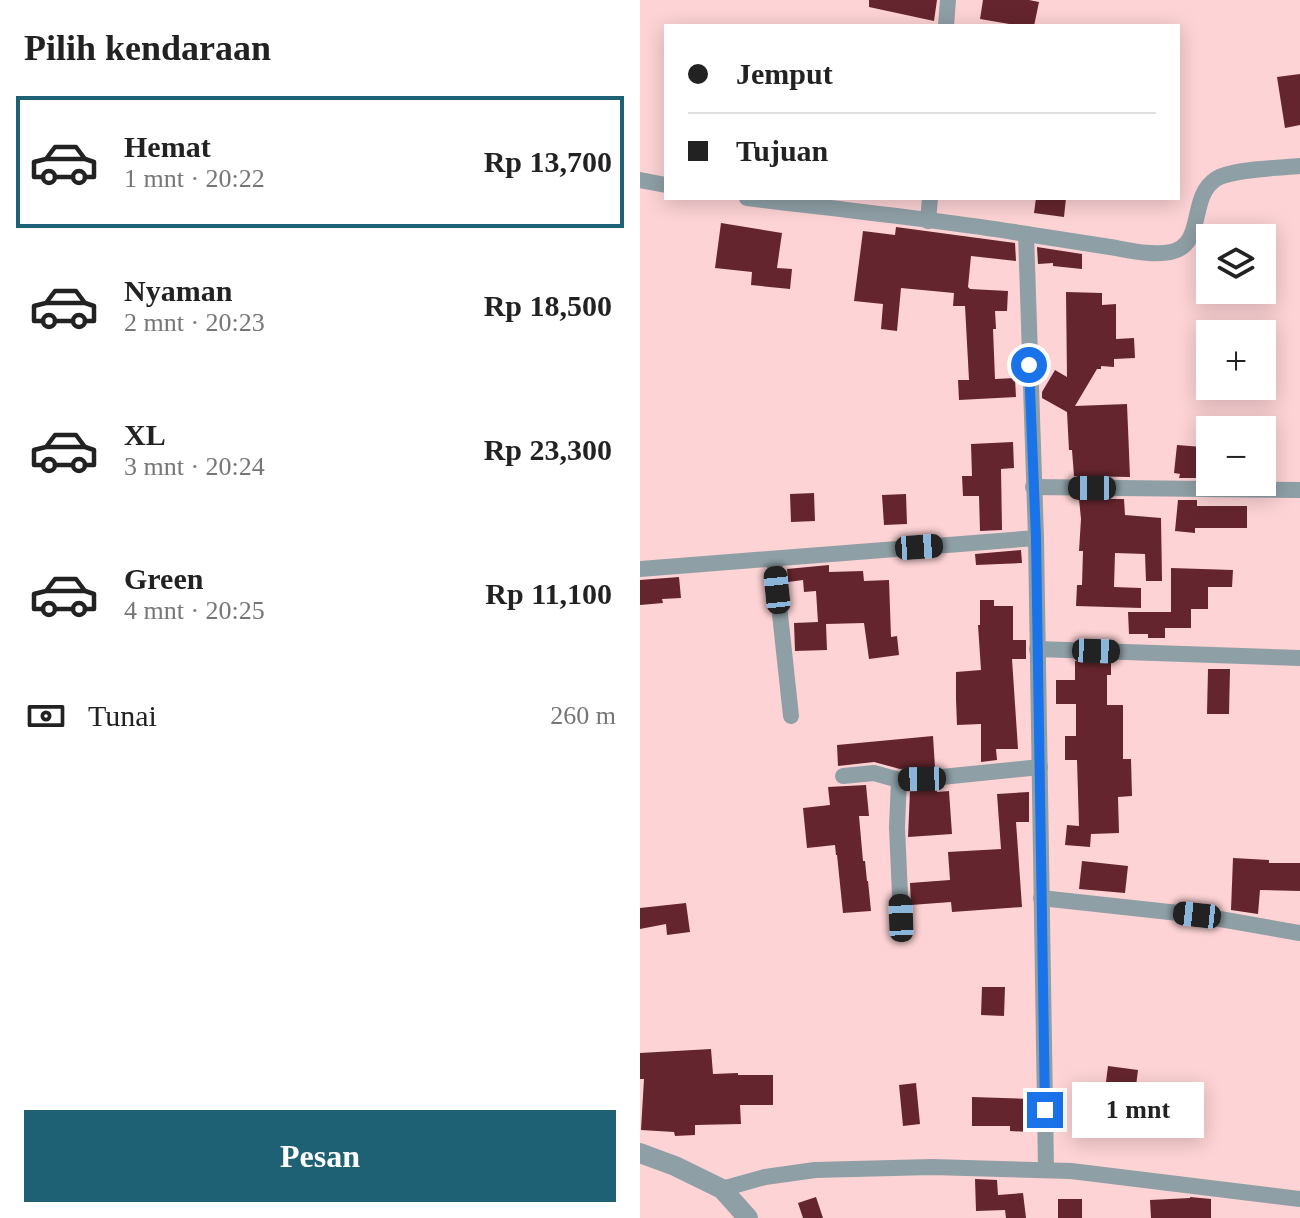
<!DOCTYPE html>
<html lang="id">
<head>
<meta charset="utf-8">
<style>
  :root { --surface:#fff; --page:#f2f2f2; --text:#222; --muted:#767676; --line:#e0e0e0; --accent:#1e6174 }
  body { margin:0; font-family:Georgia,serif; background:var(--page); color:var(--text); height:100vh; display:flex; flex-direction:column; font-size:30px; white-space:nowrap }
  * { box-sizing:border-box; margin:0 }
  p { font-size:26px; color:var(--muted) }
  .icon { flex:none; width:44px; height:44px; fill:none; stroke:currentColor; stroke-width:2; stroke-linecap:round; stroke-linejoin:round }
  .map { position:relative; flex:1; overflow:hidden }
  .side { display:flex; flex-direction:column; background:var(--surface); width:640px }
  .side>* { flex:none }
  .guide { position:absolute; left:24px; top:24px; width:516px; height:176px; border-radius:0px; box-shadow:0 4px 20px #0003; display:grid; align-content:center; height:176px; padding:0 24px; background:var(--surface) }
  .fabs { position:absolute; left:556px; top:224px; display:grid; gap:16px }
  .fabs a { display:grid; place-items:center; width:80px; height:80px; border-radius:0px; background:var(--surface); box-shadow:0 4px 20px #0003; font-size:40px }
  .end { position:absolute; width:36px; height:36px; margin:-18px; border:10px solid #1a73e8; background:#fff; box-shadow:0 0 0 4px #fff }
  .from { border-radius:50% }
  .bubble { position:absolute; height:56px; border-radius:0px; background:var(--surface); box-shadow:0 4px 20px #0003; font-size:26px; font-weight:600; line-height:56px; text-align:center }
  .car { position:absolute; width:24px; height:48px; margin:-24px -12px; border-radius:10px; box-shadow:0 0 6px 2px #0007; background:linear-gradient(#222 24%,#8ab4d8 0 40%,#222 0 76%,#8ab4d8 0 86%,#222 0) }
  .guide b { display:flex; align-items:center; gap:28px; height:76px; font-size:30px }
  .guide b+b { border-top:2px solid var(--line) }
  .guide i { width:20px; height:20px; background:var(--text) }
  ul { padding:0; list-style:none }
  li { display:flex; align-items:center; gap:24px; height:132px; margin:0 16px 12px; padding:0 8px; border:4px solid transparent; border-radius:0px }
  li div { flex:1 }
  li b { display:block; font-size:30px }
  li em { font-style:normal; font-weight:600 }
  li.current { border-color:var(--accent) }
  li>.icon { width:72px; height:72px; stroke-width:1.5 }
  h2 { padding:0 24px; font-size:36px; line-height:96px }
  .pay { display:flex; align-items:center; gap:20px; height:88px; padding:0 24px; font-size:30px }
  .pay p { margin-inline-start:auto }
  .button { display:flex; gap:16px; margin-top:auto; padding:16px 24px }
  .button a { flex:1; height:92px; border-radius:0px; background:var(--accent); color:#fff; font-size:32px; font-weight:600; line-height:92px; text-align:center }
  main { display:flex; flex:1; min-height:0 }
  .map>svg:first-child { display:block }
  .building { fill:#65252e }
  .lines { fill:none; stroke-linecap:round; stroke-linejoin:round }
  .minor { stroke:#8e9fa5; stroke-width:16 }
  .tertiary { stroke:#8e9fa5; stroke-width:20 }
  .route { stroke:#1a73e8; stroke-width:10 }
</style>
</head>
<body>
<main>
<section class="side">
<h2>Pilih kendaraan</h2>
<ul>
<li class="current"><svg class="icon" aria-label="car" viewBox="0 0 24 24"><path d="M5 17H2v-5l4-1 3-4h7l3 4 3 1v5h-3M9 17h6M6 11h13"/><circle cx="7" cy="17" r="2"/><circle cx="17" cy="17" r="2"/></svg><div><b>Hemat</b><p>1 mnt · 20:22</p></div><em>Rp 13,700</em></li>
<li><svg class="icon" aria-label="car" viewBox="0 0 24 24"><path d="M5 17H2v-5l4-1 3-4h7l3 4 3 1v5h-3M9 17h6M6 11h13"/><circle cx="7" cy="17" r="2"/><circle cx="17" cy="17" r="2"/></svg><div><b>Nyaman</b><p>2 mnt · 20:23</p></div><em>Rp 18,500</em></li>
<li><svg class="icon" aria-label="car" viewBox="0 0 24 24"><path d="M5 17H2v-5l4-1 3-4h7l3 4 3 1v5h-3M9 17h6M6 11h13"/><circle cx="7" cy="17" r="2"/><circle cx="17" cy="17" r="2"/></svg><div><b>XL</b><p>3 mnt · 20:24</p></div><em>Rp 23,300</em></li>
<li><svg class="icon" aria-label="car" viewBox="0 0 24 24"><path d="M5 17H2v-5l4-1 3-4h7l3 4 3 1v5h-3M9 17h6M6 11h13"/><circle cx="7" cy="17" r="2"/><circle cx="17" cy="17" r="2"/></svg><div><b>Green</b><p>4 mnt · 20:25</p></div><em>Rp 11,100</em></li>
</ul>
<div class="pay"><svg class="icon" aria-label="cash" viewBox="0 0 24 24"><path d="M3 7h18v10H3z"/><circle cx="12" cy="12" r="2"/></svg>Tunai<p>260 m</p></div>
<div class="button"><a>Pesan</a></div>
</section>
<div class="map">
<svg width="660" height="1218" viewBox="0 0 660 1218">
  <rect width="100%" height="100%" fill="#fdd3d5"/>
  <g class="building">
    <path d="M229,0H297L294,21L229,7Z"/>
    <path d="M343,0H389L399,2L394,26H381L340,19Z"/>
    <path d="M660,74V125L645,128L637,77Z"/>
    <path d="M396,198H426L424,217L394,213Z"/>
    <path d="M81,223L142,233L137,268L152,269L150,289L111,285L112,272L75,268Z"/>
    <path d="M256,227L375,243L376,261L331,256L328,287L330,289L368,291L367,311H355L356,329H353L355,379L375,378L376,397L319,400L318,380H329L325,306H313L314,293L261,288L257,331L241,329L243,304L214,301L223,231L255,235Z"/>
    <path d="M397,247L442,254V269L413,266V263L398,264Z"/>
    <path d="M426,292L462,293V305L476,304V339L494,338L495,358L474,359V367L461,366V369H457L435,406L487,404L490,477L434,476L432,450H429L427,412L402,398V392L415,370L427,377Z"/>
    <path d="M373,442L374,468L361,469L362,530L340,531L339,496H323L322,476H332L331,444Z"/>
    <path d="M537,445L562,447L559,478H539L540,474L534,473Z"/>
    <path d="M174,493L175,521L151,522L150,494Z"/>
    <path d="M266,494L267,524L244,525L242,495Z"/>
    <path d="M439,499H484L485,515L521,518L522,581H506L505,554L475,553L474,587L501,588V608L436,606L437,585H442L443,551H439L441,519Z"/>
    <path d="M538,500H557V506H607V528H555V533L535,531Z"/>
    <path d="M381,550L382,563L336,565L335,554Z"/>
    <path d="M189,565V572L223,571L224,581L249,580L251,637L257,636L259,655L229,659L224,623L186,624L187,650L155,651L154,623L178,622L176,591L164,592L163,580L148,582L147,569Z"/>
    <path d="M531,568L593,570L592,587H568V609H551V628H525V638H508V634H489L488,612H531Z"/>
    <path d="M39,577L41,598L22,599L23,603L0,605V580Z"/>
    <path d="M340,600H354V606H373V640H386V659H372L378,749H356L357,760L341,762V724L317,725L316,700V672L341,670L338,625H340Z"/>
    <path d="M435,661L471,663V675H467V705H483V759H491L492,796L478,797L479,833L451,834L450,847L425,845L427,825L439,826L437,760H425V736H436V704H416V680H435Z"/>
    <path d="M568,669H590L589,714H567Z"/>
    <path d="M293,736L295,767L260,769L234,762L198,766L197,745Z"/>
    <path d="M226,785L229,816H219L223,861H225L227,881H228L231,911L203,913L197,855H196L195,845L167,848L163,808L190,805L188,787Z"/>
    <path d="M297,789V792L309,791L312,834L268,837L270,791Z"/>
    <path d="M389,792V822H376L382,907L312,912L311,902L271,905L270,883L310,880L308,852L361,849L357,794Z"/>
    <path d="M593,858L629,860V863H660V891L620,890L618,914L591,910Z"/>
    <path d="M442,861L488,866L485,893L439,889Z"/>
    <path d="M46,903L50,932L27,935L26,924L0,929V908Z"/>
    <path d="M342,987H365L364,1016L341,1015Z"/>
    <path d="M71,1049L73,1074L98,1073V1075H133V1105H100L101,1124L55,1125V1135L35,1136L34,1132L1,1130L4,1079H0V1053Z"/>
    <path d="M468,1066L498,1070L494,1102L464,1098Z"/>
    <path d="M276,1083L280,1124L263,1126L259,1085Z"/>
    <path d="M332,1097L391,1099L389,1132L370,1131V1126H332Z"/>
    <path d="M335,1179L357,1180L358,1195L383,1193L386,1218H366L365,1210L336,1211Z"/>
    <path d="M176,1197L183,1218H163L158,1203Z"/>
    <path d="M550,1197L571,1199V1218H511L510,1200L550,1198Z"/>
    <rect x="418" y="1199" width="24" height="19"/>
  </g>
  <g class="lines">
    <g class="minor">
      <path d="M306,26L308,0"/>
      <path d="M0,180L26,185"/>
      <path d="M107,198C196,209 285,218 374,232C406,237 438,242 470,247C489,250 512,256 531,252C566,244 548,197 576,179C591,169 640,168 660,166"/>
      <path d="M288,221L290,198"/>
      <path d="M386,234L396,538L406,1170"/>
      <path d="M393,487L660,490"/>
      <path d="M134,559L151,716"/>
      <path d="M0,569L396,538"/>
      <path d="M397,649L660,658"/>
      <path d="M203,776L234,773L259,780L282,779L400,767"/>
      <path d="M259,780L257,827L261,918"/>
      <path d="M401,898L557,915L660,933"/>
      <path d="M82,1189L125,1177L175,1170L292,1167L431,1171L660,1199"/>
    </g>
    <path class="tertiary" d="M0,1153L35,1166L82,1189L108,1218"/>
  </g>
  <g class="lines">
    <path class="route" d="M389,365L396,538L405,1110"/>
  </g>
</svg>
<div class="fabs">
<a><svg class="icon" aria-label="layers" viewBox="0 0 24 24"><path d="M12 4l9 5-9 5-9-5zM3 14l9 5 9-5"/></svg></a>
<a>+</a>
<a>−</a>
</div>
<i class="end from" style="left:389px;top:365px"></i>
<i class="end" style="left:405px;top:1110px"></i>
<div class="bubble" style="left:432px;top:1082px;width:132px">1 mnt</div>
<i class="car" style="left:452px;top:488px;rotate:270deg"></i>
<i class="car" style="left:279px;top:547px;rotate:86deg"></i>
<i class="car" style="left:137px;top:590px;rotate:354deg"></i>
<i class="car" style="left:456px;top:651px;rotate:92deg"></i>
<i class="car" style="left:282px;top:779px;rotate:269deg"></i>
<i class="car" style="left:557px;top:915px;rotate:276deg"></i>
<i class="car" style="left:261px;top:918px;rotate:358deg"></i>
<div class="guide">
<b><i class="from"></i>Jemput</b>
<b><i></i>Tujuan</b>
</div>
</div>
</main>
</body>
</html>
